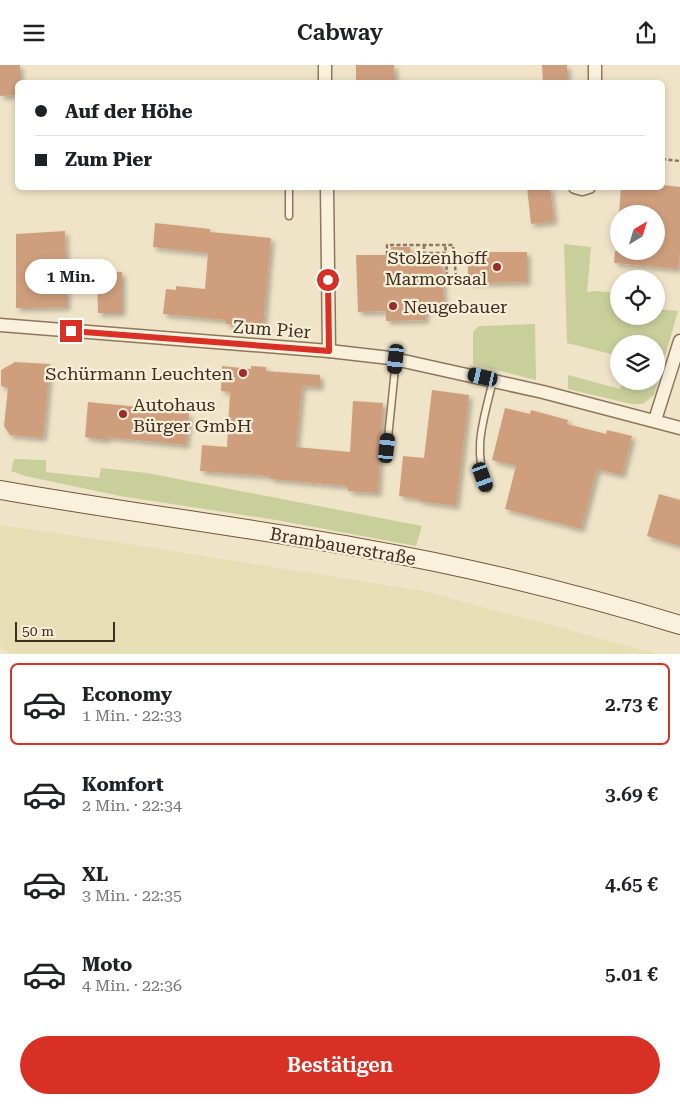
<!DOCTYPE html>
<html lang="de">
<head>
<meta charset="utf-8">
<style>
  :root { --surface:#fff; --page:#f2f2f2; --text:#202124; --muted:#757577; --line:#e0e0e0; --accent:#d93025 }
  body { margin:0; font-family:"Roboto Serif",serif; background:var(--page); color:var(--text); height:100vh; display:flex; flex-direction:column; font-size:19px; white-space:nowrap }
  * { box-sizing:border-box; margin:0 }
  p { font-size:16px; color:var(--muted) }
  .icon { flex:none; width:28px; height:28px; fill:none; stroke:currentColor; stroke-width:2; stroke-linecap:round; stroke-linejoin:round }
  .map { position:relative; height:589px; overflow:hidden }
  .panel { display:flex; flex-direction:column; background:var(--surface); flex:1 }
  .panel>* { flex:none }
  .hud { position:absolute; left:15px; top:15px; width:650px; height:110px; border-radius:8px; box-shadow:0 2px 8px #0003; display:grid; align-content:center; height:110px; padding:0 20px; background:var(--surface) }
  .needle { width:32px; rotate:38deg }
  .tools { position:absolute; left:610px; top:140px; display:grid; gap:10px }
  .tools a { display:grid; place-items:center; width:55px; height:55px; border-radius:50%; background:var(--surface); box-shadow:0 2px 8px #0003; font-size:25px }
  .scale { position:absolute; left:15px; bottom:12px; width:100px; box-sizing:border-box; padding-left:5px; border:2px solid #3d2e20; border-top:0; font-size:14px; line-height:18px; white-space:nowrap; color:#3d2e20; -webkit-text-stroke:4px #f7eed8; paint-order:stroke }
  .end { position:absolute; width:22px; height:22px; margin:-11px; border:6px solid #d93025; background:#fff; box-shadow:0 0 0 2px #fff }
  .from { border-radius:50% }
  .bubble { position:absolute; height:35px; border-radius:18px; background:var(--surface); box-shadow:0 2px 8px #0003; font-size:16px; font-weight:600; line-height:35px; text-align:center }
  .car { position:absolute; width:15px; height:30px; margin:-15px -8px; border-radius:6px; box-shadow:0 0 4px 1px #0007; background:linear-gradient(#222 24%,#8ab4d8 0 40%,#222 0 76%,#8ab4d8 0 86%,#222 0) }
  .hud b { display:flex; align-items:center; gap:18px; height:48px; font-size:19px }
  .hud b+b { border-top:1px solid var(--line) }
  .hud i { width:12px; height:12px; background:var(--text) }
  ul { padding:9px 0 0; list-style:none }
  li { display:flex; align-items:center; gap:15px; height:82px; margin:0 10px 8px; padding:0 10px; border:2px solid transparent; border-radius:8px }
  li div { flex:1 }
  li b { display:block; font-size:19px }
  li em { font-style:normal; font-weight:600 }
  li.current { border-color:var(--accent) }
  li>.icon { width:45px; height:45px; stroke-width:1.5 }
  .primary-button { display:flex; gap:10px; margin-top:auto; padding:10px 20px }
  .primary-button a { flex:1; height:58px; border-radius:30px; background:var(--accent); color:#fff; font-size:20px; font-weight:600; line-height:58px; text-align:center }
  header { display:flex; justify-content:space-between; align-items:center; height:65px; padding:0 20px; background:var(--surface); font-size:22px; font-weight:600 }
  .map>svg:first-child { display:block }
  .farmland { fill:#e6deb5 }
  .green { fill:#c9cf9b }
  .building { fill:#cf9f7d; filter:url(#shadow) }
  .lines { fill:none; stroke-linecap:round; stroke-linejoin:round }
  .service-casing { stroke:#8d765c; stroke-width:9 }
  .minor-casing { stroke:#8d765c; stroke-width:15 }
  .secondary-casing { stroke:#6f573f; stroke-width:20 }
  .path { stroke:#8d765c; stroke-width:2.5; stroke-dasharray:4 2.5; stroke-linecap:butt }
  .service { stroke:#faf1dc; stroke-width:6 }
  .minor { stroke:#faf1dc; stroke-width:12 }
  .secondary { stroke:#faf1dc; stroke-width:18 }
  .route { stroke:#d93025; stroke-width:6 }
  .poi-dot { fill:#9e2a2b; stroke:#f7eed8; stroke-width:2 }
  .labels { text-anchor:middle; dominant-baseline:central; stroke-width:4.5; stroke-linejoin:round; paint-order:stroke }
  .poi-label { font-size:18px; fill:#3d2e20; stroke:#f7eed8; text-anchor:end }
  .street-label { font-size:18px; fill:#3d2e20; stroke:#f7eed8 }
</style>
</head>
<body>
<header><svg class="icon" aria-label="menu" viewBox="0 0 24 24"><path d="M4 6h16M4 12h16M4 18h16"/></svg>Cabway<svg class="icon" aria-label="share" viewBox="0 0 24 24"><path d="M12 15V3M7 8l5-5 5 5M5 13v7h14v-7"/></svg></header>
<div class="map">
<svg width="680" height="589" viewBox="0 0 680 589">
  <defs>
    <filter id="shadow"><feDropShadow dx="3.5" dy="3.5" stdDeviation="2.5" flood-color="#0004"/></filter>
  </defs>
  <rect width="100%" height="100%" fill="#f0e4c8"/>
  <path class="farmland" d="M0,460L109,476L423,526L659,589H13L2,584L0,580Z"/>
  <g class="green">
    <path d="M564,179L591,182L587,227L594,226L619,228V251H656V244L678,246L654,330L643,339H631L568,324V310L620,324L622,316H656V279H619V291L567,278Z"/>
    <path d="M535,259L536,315L473,299V267L479,261Z"/>
    <path d="M14,394L46,395V407L99,413L101,403L147,408L422,461L416,481L276,455L120,431L25,411L11,406Z"/>
  </g>
  <g class="building">
    <path d="M0,0H20V18H18V30L0,31Z"/>
    <path d="M356,0H394L395,18H356Z"/>
    <path d="M542,0H567V18H543Z"/>
    <path d="M662,120L680,122V186L678,204L614,198L615,186H656V149H619L621,122H662Z"/>
    <path d="M527,122H550L554,156L531,159Z"/>
    <path d="M155,158L210,164V167L271,173L263,263L226,259V255L163,249L166,224L176,225V221L205,224L208,188L153,182Z"/>
    <path d="M65,166L67,242L16,243V169Z"/>
    <path d="M391,182H410L411,188H424L423,198L442,197L444,243L425,244L426,255L386,256V246L358,247L356,190H391Z"/>
    <path d="M468,187H527V217L468,218Z"/>
    <path d="M97,207H122V248H98Z"/>
    <path d="M15,297L50,299L43,373L10,370L4,361L8,323L1,321V305Z"/>
    <path d="M222,301L251,304V301L266,302V306L320,310V322L302,321L296,382L350,387L353,336L383,338L378,428L348,426V421L270,414V411L200,406L202,380L227,382L230,327L221,326Z"/>
    <path d="M432,325L469,330L456,441L419,436L420,434L399,431L403,391L424,393Z"/>
    <path d="M88,337L139,342V345L189,348L186,380L106,372V375L85,372Z"/>
    <path d="M505,343L530,349L531,345L568,355L567,359L606,369L607,365L632,371L622,410L597,404L581,464L505,444L516,401L492,395Z"/>
    <path d="M659,429L680,435V481L647,471Z"/>
  </g>
  <g class="lines">
    <g class="service-casing">
      <g id="service">
        <path d="M289,122V151"/>
        <path d="M387,383L396,294"/>
        <path d="M487,423C472,382 484,355 493,315"/>
      </g>
    </g>
    <g class="minor-casing">
      <g id="minor">
        <path d="M325,0V18"/>
        <path d="M595,0V18"/>
        <path d="M327,122L329,286"/>
        <path d="M575,122L582,124L589,122"/>
        <path d="M0,260L329,286L390,293L543,327L680,363"/>
        <path d="M655,355L680,276"/>
      </g>
    </g>
    <g class="secondary-casing">
      <path id="secondary" d="M1,425C119,446 238,461 356,482C465,501 575,528 680,560"/>
    </g>
    <g class="path">
      <path d="M662,94L680,96"/>
      <path d="M424,180V188H446L445,180"/>
      <path d="M387,190V180H453L456,211L447,212L446,188"/>
    </g>
    <use href="#service" class="service"/>
    <use href="#minor" class="minor"/>
    <use href="#secondary" class="secondary"/>
  </g>
  <g class="lines">
    <path class="route" d="M71,266L329,286L328,215"/>
  </g>
  <g class="poi-dot">
    <circle cx="497" cy="202" r="5"/>
    <circle cx="393" cy="241" r="5"/>
    <circle cx="243" cy="308" r="5"/>
    <circle cx="123" cy="349" r="5"/>
  </g>
  <g class="labels">
    <g class="poi-label">
      <text x="487" y="192">Stolzenhoff<tspan x="487" dy="21">Marmorsaal</tspan></text>
      <text x="403" y="241" text-anchor="start">Neugebauer</text>
      <text x="233" y="308">Schürmann Leuchten</text>
      <text x="133" y="339" text-anchor="start">Autohaus<tspan x="133" dy="21">Bürger GmbH</tspan></text>
    </g>
    <g class="street-label">
      <text transform="translate(272 264) rotate(4)">Zum Pier</text>
      <text transform="translate(343 481) rotate(10)">Brambauerstraße</text>
    </g>
  </g>
</svg>
<div class="tools">
<a><svg class="needle" viewBox="-14 -14 28 28"><path d="M0-13l5 13h-10z" fill="#e53935"/><path d="M0 13l5-13h-10z" fill="#757577"/></svg></a>
<a><svg class="icon" aria-label="locate" viewBox="0 0 24 24"><circle cx="12" cy="12" r="6"/><path d="M12 2v4M12 18v4M2 12h4M18 12h4"/></svg></a>
<a><svg class="icon" aria-label="layers" viewBox="0 0 24 24"><path d="M12 4l9 5-9 5-9-5zM3 14l9 5 9-5"/></svg></a>
</div>
<div class="scale">50 m</div>
<i class="end from" style="left:328px;top:215px"></i>
<i class="end" style="left:71px;top:266px"></i>
<div class="bubble" style="left:25px;top:194px;width:92px">1 Min.</div>
<i class="car" style="left:396px;top:294px;rotate:186deg"></i>
<i class="car" style="left:483px;top:312px;rotate:283deg"></i>
<i class="car" style="left:387px;top:383px;rotate:6deg"></i>
<i class="car" style="left:483px;top:412px;rotate:160deg"></i>
<div class="hud">
<b><i class="from"></i>Auf der Höhe</b>
<b><i></i>Zum Pier</b>
</div>
</div>
<section class="panel">
<ul>
<li class="current"><svg class="icon" aria-label="car" viewBox="0 0 24 24"><path d="M5 17H2v-5l4-1 3-4h7l3 4 3 1v5h-3M9 17h6M6 11h13"/><circle cx="7" cy="17" r="2"/><circle cx="17" cy="17" r="2"/></svg><div><b>Economy</b><p>1 Min. · 22:33</p></div><em>2.73 €</em></li>
<li><svg class="icon" aria-label="car" viewBox="0 0 24 24"><path d="M5 17H2v-5l4-1 3-4h7l3 4 3 1v5h-3M9 17h6M6 11h13"/><circle cx="7" cy="17" r="2"/><circle cx="17" cy="17" r="2"/></svg><div><b>Komfort</b><p>2 Min. · 22:34</p></div><em>3.69 €</em></li>
<li><svg class="icon" aria-label="car" viewBox="0 0 24 24"><path d="M5 17H2v-5l4-1 3-4h7l3 4 3 1v5h-3M9 17h6M6 11h13"/><circle cx="7" cy="17" r="2"/><circle cx="17" cy="17" r="2"/></svg><div><b>XL</b><p>3 Min. · 22:35</p></div><em>4.65 €</em></li>
<li><svg class="icon" aria-label="car" viewBox="0 0 24 24"><path d="M5 17H2v-5l4-1 3-4h7l3 4 3 1v5h-3M9 17h6M6 11h13"/><circle cx="7" cy="17" r="2"/><circle cx="17" cy="17" r="2"/></svg><div><b>Moto</b><p>4 Min. · 22:36</p></div><em>5.01 €</em></li>
</ul>
<div class="primary-button"><a>Bestätigen</a></div>
</section>
</body>
</html>
